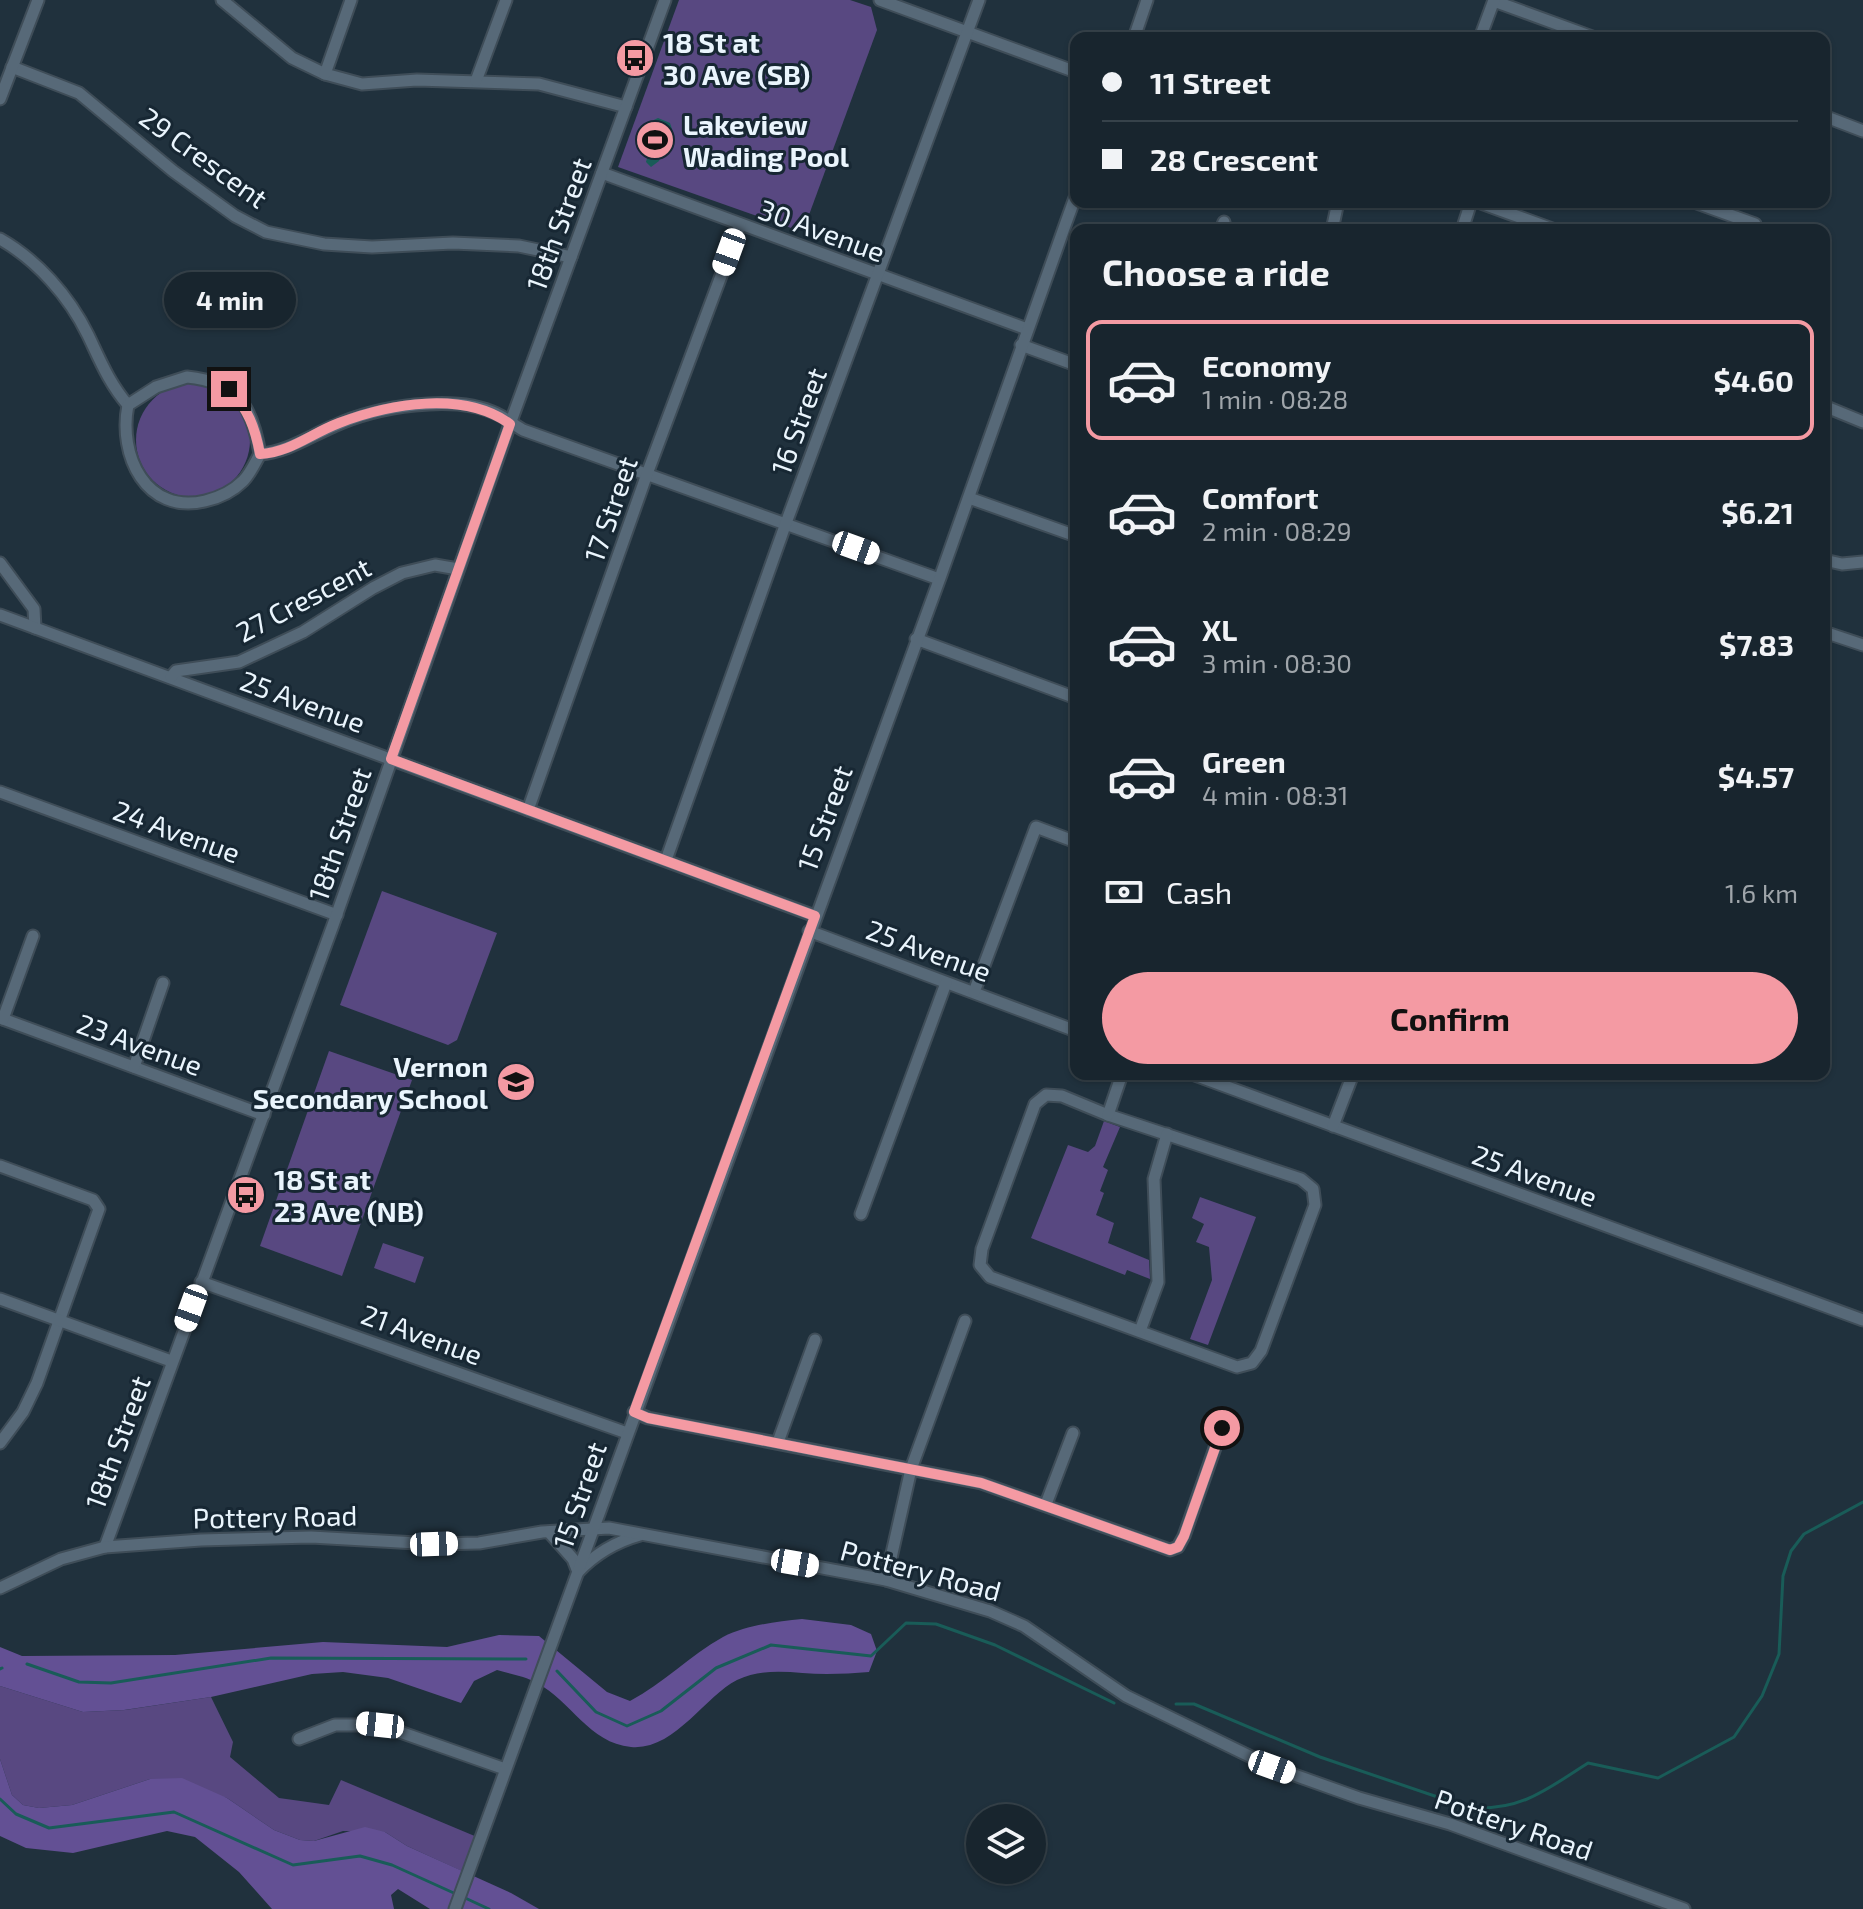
<!DOCTYPE html>
<html lang="en">
<head>
<meta charset="utf-8">
<style>
  :root { --surface:#18252e; --page:#212d36; --text:#f1f3f6; --muted:#9fa5aa; --line:#36424a; --accent:#f49aa3 }
  body { margin:0; font-family:"Exo 2",sans-serif; background:var(--page); color:var(--text); height:100vh; display:flex; flex-direction:column; font-size:30px; white-space:nowrap }
  * { box-sizing:border-box; margin:0 }
  p { font-size:26px; color:var(--muted) }
  .icon { flex:none; width:44px; height:44px; fill:none; stroke:currentColor; stroke-width:2; stroke-linecap:round; stroke-linejoin:round }
  .map { position:relative; flex:1; overflow:hidden }
  .drawer { position:absolute; left:1070px; top:224px; width:760px; height:856px; display:flex; flex-direction:column; background:var(--surface); border-radius:16px; box-shadow:0 2px 6px #0004,0 0 0 2px var(--line) }
  .drawer>* { flex:none }
  .top-card { position:absolute; left:1070px; top:32px; width:760px; height:176px; border-radius:16px; box-shadow:0 2px 6px #0004,0 0 0 2px var(--line); display:grid; align-content:center; height:176px; padding:0 32px; background:var(--surface) }
  .fabs { position:absolute; left:966px; top:1804px; display:grid; gap:16px }
  .fabs a { display:grid; place-items:center; width:80px; height:80px; border-radius:50%; background:var(--surface); box-shadow:0 2px 6px #0004,0 0 0 2px var(--line); font-size:40px }
  .end { position:absolute; width:36px; height:36px; margin:-18px; border:10px solid #f49aa3; background:#111; box-shadow:0 0 0 4px #111 }
  .from { border-radius:50% }
  .bubble { position:absolute; height:56px; border-radius:28px; background:var(--surface); box-shadow:0 2px 6px #0004,0 0 0 2px var(--line); font-size:26px; font-weight:700; line-height:56px; text-align:center }
  .car { position:absolute; width:24px; height:48px; margin:-24px -12px; border-radius:10px; box-shadow:0 0 6px 2px #0007; background:linear-gradient(#fff 24%,#345 0 40%,#fff 0 76%,#345 0 86%,#fff 0) }
  .top-card b { display:flex; align-items:center; gap:28px; height:76px; font-size:30px }
  .top-card b+b { border-top:2px solid var(--line) }
  .top-card i { width:20px; height:20px; background:var(--text) }
  ul { padding:0; list-style:none }
  li { display:flex; align-items:center; gap:24px; height:120px; margin:0 16px 12px; padding:0 16px; border:4px solid transparent; border-radius:16px }
  li div { flex:1 }
  li b { display:block; font-size:30px }
  li em { font-style:normal; font-weight:700 }
  li.active { border-color:var(--accent) }
  li>.icon { width:72px; height:72px; stroke-width:1.5 }
  h2 { padding:0 32px; font-size:36px; line-height:96px }
  .pay { display:flex; align-items:center; gap:20px; height:88px; padding:0 32px; font-size:30px }
  .pay p { margin-inline-start:auto }
  .primary-button { display:flex; gap:16px; margin-top:auto; padding:16px 32px }
  .primary-button a { flex:1; height:92px; border-radius:48px; background:var(--accent); color:#111; font-size:32px; font-weight:700; line-height:92px; text-align:center }
  .map>svg:first-child { display:block }
  .green { fill:#584881 }
  .forest { fill:#635094 }
  .water { fill:#195c58 }
  .lines { fill:none; stroke-linecap:round; stroke-linejoin:round }
  .stream { stroke:#195c58; stroke-width:3 }
  .minor-casing { stroke:#3f4d58; stroke-width:15 }
  .minor { stroke:#576978; stroke-width:11 }
  .route { stroke:#f49aa3; stroke-width:10 }
  .labels { text-anchor:middle; dominant-baseline:central; stroke-width:6; stroke-linejoin:round; paint-order:stroke }
  .poi-label { font-size:28px; font-weight:bold; fill:#eaf5fd; stroke:#172733; text-anchor:start }
  .street-label { font-size:28px; fill:#eaf5fd; stroke:#172733 }
</style>
</head>
<body>
<div class="map">
<svg width="1863" height="1909" viewBox="0 0 1863 1909">
  <rect width="100%" height="100%" fill="#20313d"/>
  <g class="green">
    <path d="M679,0H850L871,7L877,30L806,223L797,230L618,167Z"/>
    <circle cx="193" cy="440" r="57"/>
    <path d="M382,891L497,933L457,1040L448,1045L340,1005Z"/>
    <path d="M329,1051L412,1080L342,1276L260,1246Z"/>
    <path d="M1104,1121L1120,1127L1103,1167L1108,1170L1100,1191L1104,1193L1096,1215L1114,1223L1108,1243L1149,1260L1150,1279L1127,1270L1125,1275L1031,1238L1068,1145L1088,1152L1095,1146Z"/>
    <path d="M1200,1197L1256,1217L1208,1345L1190,1339L1212,1280L1209,1247L1196,1242L1204,1224L1192,1218Z"/>
    <path d="M383,1243L424,1257L415,1283L374,1268Z"/>
    <path d="M0,1686L83,1712L125,1710L211,1697L233,1742L230,1757L279,1798L329,1805L341,1780L477,1837L464,1872L407,1846L385,1832L343,1831L314,1841L300,1840L274,1830L227,1798L150,1779L72,1805L39,1808L23,1805L12,1795L0,1759Z"/>
  </g>
  <g class="forest">
    <path d="M802,1619L851,1625L871,1634L877,1651L869,1672C855,1673 841,1674 827,1674C796,1674 766,1666 737,1680C705,1696 674,1751 631,1747C589,1743 571,1701 537,1683C525,1676 510,1674 497,1670L474,1681L461,1703L388,1678L343,1672L312,1674L211,1697L124,1710L83,1712L0,1686V1647L22,1656L175,1655L323,1642L447,1647L499,1635L539,1636L607,1692L630,1701C663,1684 690,1655 723,1637C747,1625 775,1622 802,1619Z"/>
    <path d="M0,1759L12,1795L23,1805L39,1808L72,1805L150,1779L182,1778L227,1798L274,1830L300,1840L314,1841L365,1827L385,1832L407,1846L511,1893L539,1909H430L398,1889L391,1895L394,1909H272L239,1872L195,1837L167,1831L73,1853L26,1848L0,1836Z"/>
  </g>
  <path class="water" d="M658,118L670,123L673,132L663,148L659,161L651,167L646,162C647,158 649,153 650,148C653,133 636,128 658,118Z"/>
  <g class="lines">
    <g class="stream">
      <path d="M27,1664L79,1682L111,1683L271,1658L526,1659"/>
      <path d="M0,1669L2,1668"/>
      <path d="M557,1671L596,1712L627,1726L661,1711L716,1668L771,1645L871,1656L906,1623L936,1624L995,1645L1114,1703"/>
      <path d="M1176,1704H1194L1320,1757L1470,1808C1522,1811 1547,1789 1588,1763L1658,1778L1734,1737L1762,1696L1779,1654L1783,1576L1791,1551L1804,1534L1863,1502"/>
      <path d="M0,1799L16,1814L49,1828L174,1812L293,1865L360,1856L392,1865L456,1894"/>
      <path d="M463,1897L489,1909"/>
    </g>
    <g class="minor-casing">
      <g id="minor">
        <path d="M222,0L292,58L325,74L362,84L417,80L539,84L626,107"/>
        <path d="M880,0L1076,72"/>
        <path d="M1494,1L1595,38"/>
        <path d="M1134,38L1147,0"/>
        <path d="M1480,38L1494,0"/>
        <path d="M12,67L79,93L173,171L235,216L266,232L324,244L372,247L453,243L519,246L571,257"/>
        <path d="M325,74L351,0"/>
        <path d="M476,81L506,0"/>
        <path d="M0,99L38,0"/>
        <path d="M1829,118L1863,131"/>
        <path d="M602,173L1027,329"/>
        <path d="M1478,202L1555,230"/>
        <path d="M1694,202L1755,224"/>
        <path d="M1221,230L1224,222"/>
        <path d="M1332,230L1338,202"/>
        <path d="M1462,230L1471,202"/>
        <path d="M0,239C37,260 69,296 88,335C100,360 109,383 128,405"/>
        <path d="M1021,345L1076,365"/>
        <path d="M187,377C238,382 252,406 260,454C255,463 250,474 243,481C233,491 218,498 205,501C146,515 118,455 128,405L156,387Z"/>
        <path d="M1824,406L1863,422"/>
        <path d="M260,454C287,452 308,437 334,426C375,407 454,393 497,414C506,418 514,425 523,430L939,579"/>
        <path d="M969,498L1076,536"/>
        <path d="M1824,560L1842,564L1863,562"/>
        <path d="M0,563L34,609L35,628"/>
        <path d="M0,615L815,916"/>
        <path d="M1824,632L1863,645"/>
        <path d="M916,639L1076,698"/>
        <path d="M171,677L176,671L239,662L303,632L373,588L402,573L435,565L458,569"/>
        <path d="M0,792L337,915"/>
        <path d="M528,810L647,474L740,225"/>
        <path d="M666,860L786,523L979,0"/>
        <path d="M809,931L1076,1031"/>
        <path d="M974,992L1036,827L1076,842"/>
        <path d="M0,1018L264,1115"/>
        <path d="M3,1019L33,936"/>
        <path d="M134,1067L163,983"/>
        <path d="M1192,1074L1863,1320"/>
        <path d="M1046,1095L1062,1096L1108,1115L1301,1179L1313,1189L1315,1205L1261,1351L1252,1363L1237,1367L990,1277L980,1265L982,1249L1035,1104Z"/>
        <path d="M1108,1115L1122,1074"/>
        <path d="M1333,1126L1353,1074"/>
        <path d="M0,1166L93,1200L99,1209L37,1383L23,1412L0,1443"/>
        <path d="M861,1214L946,983"/>
        <path d="M201,1282L627,1433"/>
        <path d="M0,1299L171,1361"/>
        <path d="M1140,1331L1158,1282L1154,1179L1167,1134"/>
        <path d="M634,1412L648,1418L981,1483L1170,1550L1178,1547L1184,1536L1222,1428"/>
        <path d="M778,1442L815,1340"/>
        <path d="M1046,1504L1073,1433"/>
        <path d="M549,1532L573,1559L578,1572C596,1553 615,1542 640,1535"/>
        <path d="M105,1547L333,925L510,424L665,0"/>
        <path d="M886,1580L911,1469L965,1321"/>
        <path d="M0,1588L61,1559L105,1547L201,1540L311,1537L434,1544L479,1543L542,1532L609,1528L886,1580L990,1611L1024,1626L1126,1696L1272,1767L1359,1798L1450,1824L1684,1909"/>
        <path d="M299,1739L335,1725H380L505,1769"/>
        <path d="M455,1909C615,1463 778,1019 941,575C987,448 1030,321 1076,195"/>
      </g>
    </g>
    <use href="#minor" class="minor"/>
  </g>
  <g class="lines">
    <path class="route" d="M229,389C248,409 255,427 260,454C291,452 310,434 339,423C389,404 463,390 510,424L391,759L815,916L634,1412L648,1418L981,1483L1170,1550L1178,1547L1184,1536L1222,1428"/>
  </g>
  <defs>
    <g id="bus-disc" transform="scale(2)"><circle r="9.5" fill="#f49aa3" stroke="#172733"/><path d="M-5-6H5V4H4V6H2V4H-2V6H-4V4H-5ZM-3.5-4V0h7V-4ZM-3.5 1.2v1.5H-2V1.2ZM2 1.2v1.5H3.5V1.2Z" fill="#111"/></g>
    <g id="stadium-disc" transform="scale(2)"><circle r="9.5" fill="#f49aa3" stroke="#172733"/><path d="M0-5a6.5 5 0 1 0 0 10a6.5 5 0 1 0 0-10ZM-3.5-1.8h7v3.6h-7Z" fill="#111"/></g>
    <g id="school-disc" transform="scale(2)"><circle r="9.5" fill="#f49aa3" stroke="#172733"/><path d="M0-5L7-2L0 1L-7-2ZM-4 1L0 2.5L4 1V4Q0 6-4 4Z" fill="#111"/></g>
  </defs>
  <g fill-rule="evenodd">
    <use href="#bus-disc" x="635" y="58"/>
    <use href="#stadium-disc" x="655" y="140"/>
    <use href="#school-disc" x="516" y="1082"/>
    <use href="#bus-disc" x="246" y="1195"/>
  </g>
  <g class="labels">
    <g class="poi-label">
      <text x="663" y="42">18 St at<tspan x="663" dy="32">30 Ave (SB)</tspan></text>
      <text x="683" y="124">Lakeview<tspan x="683" dy="32">Wading Pool</tspan></text>
      <text x="488" y="1066" text-anchor="end">Vernon<tspan x="488" dy="32">Secondary School</tspan></text>
      <text x="274" y="1179">18 St at<tspan x="274" dy="32">23 Ave (NB)</tspan></text>
    </g>
    <g class="street-label">
      <text transform="translate(204 157) rotate(36)">29 Crescent</text>
      <text transform="translate(558 224) rotate(-70)">18th Street</text>
      <text transform="translate(822 230) rotate(20)">30 Avenue</text>
      <text transform="translate(798 421) rotate(-70)">16 Street</text>
      <text transform="translate(610 509) rotate(-71)">17 Street</text>
      <text transform="translate(303 599) rotate(-28)">27 Crescent</text>
      <text transform="translate(303 701) rotate(20)">25 Avenue</text>
      <text transform="translate(824 818) rotate(-70)">15 Street</text>
      <text transform="translate(177 831) rotate(20)">24 Avenue</text>
      <text transform="translate(339 834) rotate(-71)">18th Street</text>
      <text transform="translate(929 950) rotate(20)">25 Avenue</text>
      <text transform="translate(140 1044) rotate(20)">23 Avenue</text>
      <text transform="translate(1535 1175) rotate(20)">25 Avenue</text>
      <text transform="translate(422 1334) rotate(20)">21 Avenue</text>
      <text transform="translate(117 1442) rotate(-70)">18th Street</text>
      <text transform="translate(579 1495) rotate(-71)">15 Street</text>
      <text transform="translate(275 1516) rotate(-1)">Pottery Road</text>
      <text transform="translate(921 1570) rotate(15)">Pottery Road</text>
      <text transform="translate(1514 1824) rotate(19)">Pottery Road</text>
    </g>
  </g>
</svg>
<div class="fabs">
<a><svg class="icon" aria-label="layers" viewBox="0 0 24 24"><path d="M12 4l9 5-9 5-9-5zM3 14l9 5 9-5"/></svg></a>
</div>
<i class="end from" style="left:1222px;top:1428px"></i>
<i class="end" style="left:229px;top:389px"></i>
<div class="bubble" style="left:164px;top:272px;width:132px">4 min</div>
<i class="car" style="left:729px;top:252px;rotate:200deg"></i>
<i class="car" style="left:856px;top:548px;rotate:110deg"></i>
<i class="car" style="left:191px;top:1308px;rotate:200deg"></i>
<i class="car" style="left:434px;top:1544px;rotate:88deg"></i>
<i class="car" style="left:795px;top:1563px;rotate:100deg"></i>
<i class="car" style="left:380px;top:1725px;rotate:276deg"></i>
<i class="car" style="left:1272px;top:1767px;rotate:110deg"></i>
<div class="top-card">
<b><i class="from"></i>11 Street</b>
<b><i></i>28 Crescent</b>
</div>
<section class="drawer">
<h2>Choose a ride</h2>
<ul>
<li class="active"><svg class="icon" aria-label="car" viewBox="0 0 24 24"><path d="M5 17H2v-5l4-1 3-4h7l3 4 3 1v5h-3M9 17h6M6 11h13"/><circle cx="7" cy="17" r="2"/><circle cx="17" cy="17" r="2"/></svg><div><b>Economy</b><p>1 min · 08:28</p></div><em>$4.60</em></li>
<li><svg class="icon" aria-label="car" viewBox="0 0 24 24"><path d="M5 17H2v-5l4-1 3-4h7l3 4 3 1v5h-3M9 17h6M6 11h13"/><circle cx="7" cy="17" r="2"/><circle cx="17" cy="17" r="2"/></svg><div><b>Comfort</b><p>2 min · 08:29</p></div><em>$6.21</em></li>
<li><svg class="icon" aria-label="car" viewBox="0 0 24 24"><path d="M5 17H2v-5l4-1 3-4h7l3 4 3 1v5h-3M9 17h6M6 11h13"/><circle cx="7" cy="17" r="2"/><circle cx="17" cy="17" r="2"/></svg><div><b>XL</b><p>3 min · 08:30</p></div><em>$7.83</em></li>
<li><svg class="icon" aria-label="car" viewBox="0 0 24 24"><path d="M5 17H2v-5l4-1 3-4h7l3 4 3 1v5h-3M9 17h6M6 11h13"/><circle cx="7" cy="17" r="2"/><circle cx="17" cy="17" r="2"/></svg><div><b>Green</b><p>4 min · 08:31</p></div><em>$4.57</em></li>
</ul>
<div class="pay"><svg class="icon" aria-label="cash" viewBox="0 0 24 24"><path d="M3 7h18v10H3z"/><circle cx="12" cy="12" r="2"/></svg>Cash<p>1.6 km</p></div>
<div class="primary-button"><a>Confirm</a></div>
</section>
</div>
</body>
</html>
